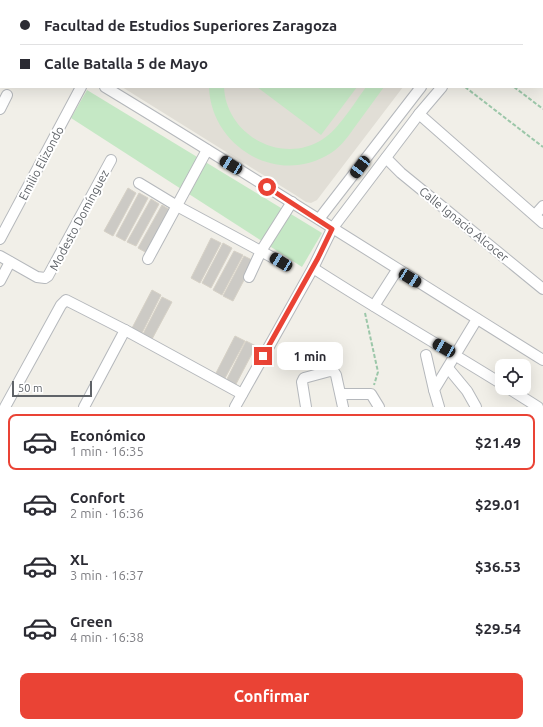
<!DOCTYPE html>
<html lang="es">
<head>
<meta charset="utf-8">
<style>
  :root { --surface:#fff; --page:#f2f2f3; --text:#2b2b33; --muted:#7c7c81; --line:#e1e1e2; --accent:#ea4335 }
  body { margin:0; font-family:Ubuntu,sans-serif; background:var(--page); color:var(--text); height:100vh; display:flex; flex-direction:column; font-size:15px; white-space:nowrap }
  * { box-sizing:border-box; margin:0 }
  p { font-size:13px; color:var(--muted) }
  .icon { flex:none; width:22px; height:22px; fill:none; stroke:currentColor; stroke-width:2; stroke-linecap:round; stroke-linejoin:round }
  .map { position:relative; height:407px; overflow:hidden }
  .sheet { display:flex; flex-direction:column; background:var(--surface); flex:1 }
  .sheet>* { flex:none }
  .top-card { position:absolute; left:0px; top:0px; width:543px; height:88px; box-shadow:0 4px 16px #0002; display:grid; align-content:center; height:88px; padding:0 20px; background:var(--surface) }
  .buttons { position:absolute; left:495px; top:359px; display:grid; gap:8px }
  .buttons a { display:grid; place-items:center; width:36px; height:36px; border-radius:8px; background:var(--surface); box-shadow:0 4px 16px #0002; font-size:20px }
  .scale { position:absolute; left:12px; bottom:10px; width:80px; box-sizing:border-box; padding-left:4px; border:2px solid #5f6368; border-top:0; font-size:11px; line-height:14px; white-space:nowrap; color:#5f6368; -webkit-text-stroke:3px #fff; paint-order:stroke }
  .end { position:absolute; width:18px; height:18px; margin:-9px; border:5px solid #ea4335; background:#fff; box-shadow:0 0 0 2px #fff }
  .from { border-radius:50% }
  .bubble { position:absolute; height:28px; border-radius:8px; background:var(--surface); box-shadow:0 4px 16px #0002; font-size:13px; font-weight:700; line-height:28px; text-align:center }
  .car { position:absolute; width:12px; height:24px; margin:-12px -6px; border-radius:5px; box-shadow:0 0 3px 1px #0007; background:linear-gradient(#222 24%,#8ab4d8 0 40%,#222 0 76%,#8ab4d8 0 86%,#222 0) }
  .top-card b { display:flex; align-items:center; gap:14px; height:38px; font-size:15px }
  .top-card b+b { border-top:1px solid var(--line) }
  .top-card i { width:10px; height:10px; background:var(--text) }
  ul { padding:7px 0 0; list-style:none }
  li { display:flex; align-items:center; gap:12px; height:56px; margin:0 8px 6px; padding:0 12px; border:2px solid transparent; border-radius:8px }
  li div { flex:1 }
  li b { display:block; font-size:15px }
  li em { font-style:normal; font-weight:700 }
  li.active { border-color:var(--accent) }
  li>.icon { width:36px; height:36px; stroke-width:1.5 }
  .cta { display:flex; gap:8px; margin-top:auto; padding:8px 20px }
  .cta a { flex:1; height:46px; border-radius:8px; background:var(--accent); color:#fff; font-size:16px; font-weight:700; line-height:46px; text-align:center }
  .map>svg:first-child { display:block }
  .education { fill:#e1ded6 }
  .green { fill:#c5e8c5 }
  .building { fill:#cccac5; stroke:#d6d1c6 }
  .lines { fill:none; stroke-linecap:round; stroke-linejoin:round }
  .minor-casing { stroke:#b5b8bc; stroke-width:12 }
  .path { stroke:#9cc7a9; stroke-width:2; stroke-dasharray:4 2; stroke-linecap:butt }
  .minor { stroke:#fff; stroke-width:10 }
  .route { stroke:#ea4335; stroke-width:5 }
  .labels { text-anchor:middle; dominant-baseline:central; stroke-width:4; stroke-linejoin:round; paint-order:stroke }
  .street-label { font-size:12px; fill:#5f6368; stroke:#fff }
</style>
</head>
<body>
<div class="map">
<svg width="543" height="407" viewBox="0 0 543 407">
  <rect width="100%" height="100%" fill="#f1efe8"/>
  <g class="education">
    <path d="M62,0H469L62,1Z"/>
    <path d="M122,87H403L317,200L311,203L306,202L297,196Z"/>
  </g>
  <g class="green">
    <path d="M284,0H403L404,1H284Z"/>
    <path d="M209,87H224C226,135 282,166 323,139C338,130 355,102 366,87H384C375,99 366,112 357,124C349,135 342,146 331,153C278,187 211,147 209,87Z"/>
    <path d="M257,87H357L321,135Z"/>
    <path d="M87,90L322,233L302,267L71,118Z"/>
  </g>
  <g class="building">
    <path d="M128,188L136,193L113,236L104,231Z"/>
    <path d="M139,193L148,198L125,241L116,236Z"/>
    <path d="M151,199L159,204L136,246L127,242Z"/>
    <path d="M162,205L170,210L147,253L138,248Z"/>
    <path d="M211,238L221,243L200,283L191,278Z"/>
    <path d="M223,243L232,248L211,288L202,283Z"/>
    <path d="M234,251L243,255L222,295L213,290Z"/>
    <path d="M244,256L254,261L233,301L223,296Z"/>
    <path d="M152,290L161,295L141,335L131,330Z"/>
    <path d="M162,297L172,302L151,341L142,336Z"/>
    <path d="M235,336L245,341L224,380L215,375Z"/>
    <path d="M246,341L256,346L235,386L226,381Z"/>
  </g>
  <g class="lines">
    <g class="minor-casing">
      <g id="minor">
        <path d="M488,0L489,1"/>
        <path d="M52,1V0"/>
        <path d="M507,1L508,0"/>
        <path d="M0,22H1"/>
        <path d="M542,43L543,44"/>
        <path d="M105,87C252,176 397,269 543,360"/>
        <path d="M0,109L7,95"/>
        <path d="M419,114L543,223"/>
        <path d="M386,158L401,173L543,289"/>
        <path d="M139,183L177,206L281,262"/>
        <path d="M535,215L543,206"/>
        <path d="M319,219L421,87"/>
        <path d="M0,239L81,87"/>
        <path d="M0,256L37,277L45,278L48,276L111,160"/>
        <path d="M148,259L207,150"/>
        <path d="M313,268C375,308 439,345 502,384"/>
        <path d="M249,277L261,251L292,202"/>
        <path d="M0,281L10,262"/>
        <path d="M374,306L397,270"/>
        <path d="M426,355L434,390"/>
        <path d="M448,368L467,391L476,407"/>
        <path d="M508,388L538,407"/>
        <path d="M341,394H371L379,407"/>
        <path d="M5,407L61,305L66,300L125,330L242,394"/>
        <path d="M84,407L125,330"/>
        <path d="M235,407L313,268L332,229L419,114L442,87"/>
        <path d="M306,407L302,382L304,378L330,371L334,372L336,375L343,407"/>
        <path d="M439,407L434,390L477,319"/>
      </g>
    </g>
    <g class="path">
      <path d="M163,0L165,1"/>
      <path d="M234,1L235,0"/>
      <path d="M465,87L543,147"/>
      <path d="M514,87L543,109"/>
      <path d="M365,313L378,372L374,385"/>
    </g>
    <use href="#minor" class="minor"/>
  </g>
  <g class="lines">
    <path class="route" d="M263,356L318,258L332,229L267,187"/>
  </g>
  <g class="labels">
    <g class="street-label">
      <text transform="translate(41 163) rotate(-62)">Emilio Elizondo</text>
      <text transform="translate(79 220) rotate(-62)">Modesto Domínguez</text>
      <text transform="translate(464 224) rotate(39)">Calle Ignacio Alcocer</text>
    </g>
  </g>
</svg>
<div class="buttons">
<a><svg class="icon" aria-label="locate" viewBox="0 0 24 24"><circle cx="12" cy="12" r="6"/><path d="M12 2v4M12 18v4M2 12h4M18 12h4"/></svg></a>
</div>
<div class="scale">50 m</div>
<i class="end from" style="left:267px;top:187px"></i>
<i class="end" style="left:263px;top:356px"></i>
<div class="bubble" style="left:277px;top:342px;width:66px">1 min</div>
<i class="car" style="left:231px;top:165px;rotate:301deg"></i>
<i class="car" style="left:360px;top:167px;rotate:217deg"></i>
<i class="car" style="left:281px;top:262px;rotate:301deg"></i>
<i class="car" style="left:410px;top:278px;rotate:122deg"></i>
<i class="car" style="left:444px;top:348px;rotate:300deg"></i>
<div class="top-card">
<b><i class="from"></i>Facultad de Estudios Superiores Zaragoza</b>
<b><i></i>Calle Batalla 5 de Mayo</b>
</div>
</div>
<section class="sheet">
<ul>
<li class="active"><svg class="icon" aria-label="car" viewBox="0 0 24 24"><path d="M5 17H2v-5l4-1 3-4h7l3 4 3 1v5h-3M9 17h6M6 11h13"/><circle cx="7" cy="17" r="2"/><circle cx="17" cy="17" r="2"/></svg><div><b>Económico</b><p>1 min · 16:35</p></div><em>$21.49</em></li>
<li><svg class="icon" aria-label="car" viewBox="0 0 24 24"><path d="M5 17H2v-5l4-1 3-4h7l3 4 3 1v5h-3M9 17h6M6 11h13"/><circle cx="7" cy="17" r="2"/><circle cx="17" cy="17" r="2"/></svg><div><b>Confort</b><p>2 min · 16:36</p></div><em>$29.01</em></li>
<li><svg class="icon" aria-label="car" viewBox="0 0 24 24"><path d="M5 17H2v-5l4-1 3-4h7l3 4 3 1v5h-3M9 17h6M6 11h13"/><circle cx="7" cy="17" r="2"/><circle cx="17" cy="17" r="2"/></svg><div><b>XL</b><p>3 min · 16:37</p></div><em>$36.53</em></li>
<li><svg class="icon" aria-label="car" viewBox="0 0 24 24"><path d="M5 17H2v-5l4-1 3-4h7l3 4 3 1v5h-3M9 17h6M6 11h13"/><circle cx="7" cy="17" r="2"/><circle cx="17" cy="17" r="2"/></svg><div><b>Green</b><p>4 min · 16:38</p></div><em>$29.54</em></li>
</ul>
<div class="cta"><a>Confirmar</a></div>
</section>
</body>
</html>
